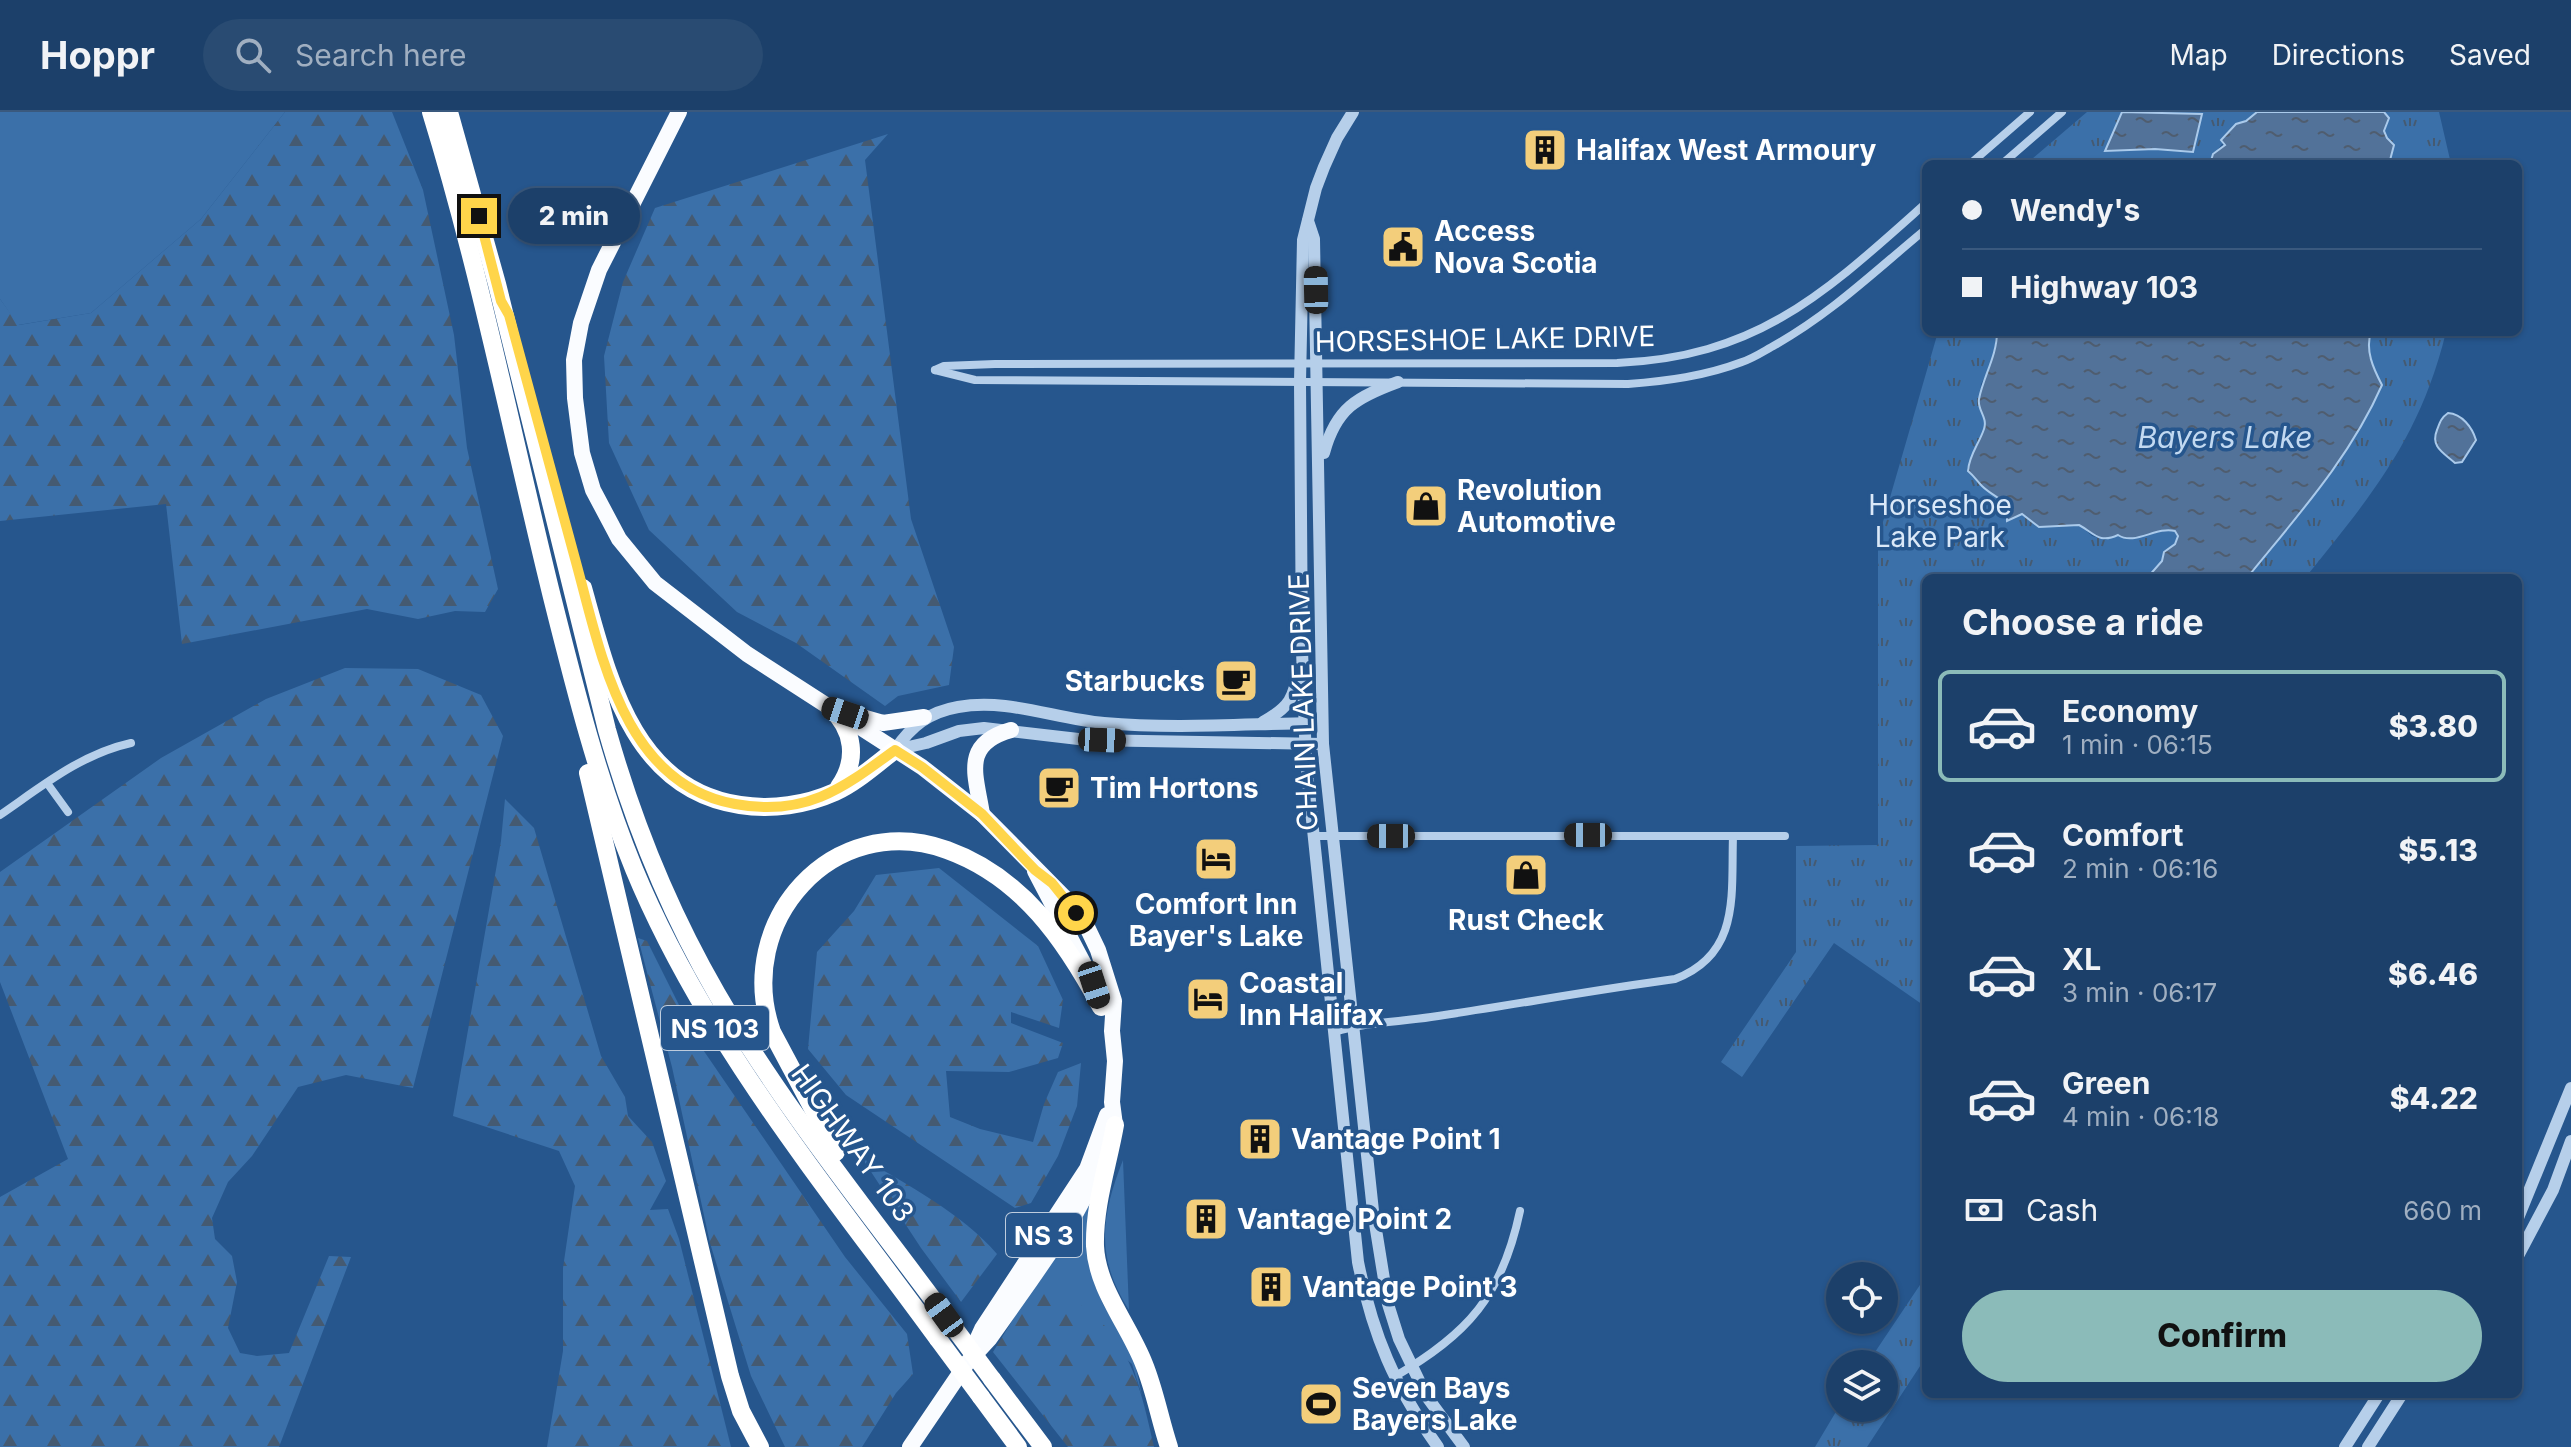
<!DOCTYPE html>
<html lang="en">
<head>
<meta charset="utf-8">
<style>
  :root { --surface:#1c406a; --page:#294b72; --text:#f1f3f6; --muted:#a0afc1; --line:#3a597e; --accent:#8bbbb9 }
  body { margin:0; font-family:Inter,sans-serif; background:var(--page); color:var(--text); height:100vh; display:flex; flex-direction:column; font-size:30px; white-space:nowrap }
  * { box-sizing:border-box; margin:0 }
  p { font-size:26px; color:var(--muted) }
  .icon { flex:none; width:44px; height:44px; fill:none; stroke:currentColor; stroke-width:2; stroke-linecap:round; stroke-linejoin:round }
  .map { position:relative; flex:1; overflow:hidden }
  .panel { position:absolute; left:1922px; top:462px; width:600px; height:824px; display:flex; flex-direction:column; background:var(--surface); border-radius:12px; box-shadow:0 2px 6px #0004,0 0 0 2px var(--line) }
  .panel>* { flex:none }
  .banner { position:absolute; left:1922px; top:48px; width:600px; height:176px; border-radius:12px; box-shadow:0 2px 6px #0004,0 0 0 2px var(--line); display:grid; align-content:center; height:176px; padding:0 40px; background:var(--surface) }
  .fabs { position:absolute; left:1826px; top:1150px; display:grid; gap:16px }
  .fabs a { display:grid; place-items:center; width:72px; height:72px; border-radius:50%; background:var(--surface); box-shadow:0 2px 6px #0004,0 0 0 2px var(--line); font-size:40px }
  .end { position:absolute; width:36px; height:36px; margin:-18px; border:10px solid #ffd54a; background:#111; box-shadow:0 0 0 4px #111 }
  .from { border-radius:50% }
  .bubble { position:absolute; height:56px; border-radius:28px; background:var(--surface); box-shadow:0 2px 6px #0004,0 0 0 2px var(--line); font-size:26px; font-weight:800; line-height:56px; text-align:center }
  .car { position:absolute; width:24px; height:48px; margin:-24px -12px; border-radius:10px; box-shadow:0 0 6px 2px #0007; background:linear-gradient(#222 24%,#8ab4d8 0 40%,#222 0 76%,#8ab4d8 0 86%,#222 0) }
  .banner b { display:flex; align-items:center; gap:28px; height:76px; font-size:30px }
  .banner b+b { border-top:2px solid var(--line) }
  .banner i { width:20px; height:20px; background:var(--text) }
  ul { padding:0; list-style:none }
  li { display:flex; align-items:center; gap:24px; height:112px; margin:0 16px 12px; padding:0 24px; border:4px solid transparent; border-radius:12px }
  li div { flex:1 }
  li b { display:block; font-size:30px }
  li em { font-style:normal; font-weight:800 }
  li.selected { border-color:var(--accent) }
  li>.icon { width:72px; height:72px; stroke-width:1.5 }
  h2 { padding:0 40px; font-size:36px; line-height:96px }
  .pay { display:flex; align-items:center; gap:20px; height:88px; padding:0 40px; font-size:30px }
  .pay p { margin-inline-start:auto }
  .primary-button { display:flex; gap:16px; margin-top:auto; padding:16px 40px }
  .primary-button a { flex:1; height:92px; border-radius:48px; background:var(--accent); color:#111; font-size:32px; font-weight:800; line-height:92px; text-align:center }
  header { display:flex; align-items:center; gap:48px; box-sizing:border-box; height:112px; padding:0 40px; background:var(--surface); border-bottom:2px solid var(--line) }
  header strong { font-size:38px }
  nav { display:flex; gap:44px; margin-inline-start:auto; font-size:28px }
  .search { width:560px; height:72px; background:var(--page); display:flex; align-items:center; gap:20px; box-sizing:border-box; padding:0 28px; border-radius:44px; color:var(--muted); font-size:30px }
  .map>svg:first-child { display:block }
  .grass { fill:#3b70a9 }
  .forest { fill:url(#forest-firs) }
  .park { fill:url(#park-tufts) }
  .water { fill:url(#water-ripples); stroke:#aacaeb; stroke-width:2 }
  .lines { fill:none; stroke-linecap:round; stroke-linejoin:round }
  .minor { stroke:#b6cfea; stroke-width:8 }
  .tertiary { stroke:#b6cfea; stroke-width:12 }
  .primary { stroke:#fafcff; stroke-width:16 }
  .motorway { stroke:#fff; stroke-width:18 }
  .motorway-bridge { stroke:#fff; stroke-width:18 }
  .route { stroke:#ffd54a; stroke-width:10 }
  .labels { text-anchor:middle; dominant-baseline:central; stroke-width:7; stroke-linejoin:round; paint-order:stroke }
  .shield { fill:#26568d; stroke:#beccdd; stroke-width:2 }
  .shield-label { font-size:26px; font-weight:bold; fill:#fff }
  .poi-label { font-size:28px; font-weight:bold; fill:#fff; stroke:#26568d; text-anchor:start }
  .street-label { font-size:28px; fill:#fff; stroke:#26568d }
  .park-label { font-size:28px; fill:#dae8f8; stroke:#26568d }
  .water-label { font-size:30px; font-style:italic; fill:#c2d9f1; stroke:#26568d }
</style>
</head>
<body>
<header>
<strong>Hoppr</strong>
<div class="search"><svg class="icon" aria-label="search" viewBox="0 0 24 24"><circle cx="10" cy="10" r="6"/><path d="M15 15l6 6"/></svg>Search here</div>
<nav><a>Map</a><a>Directions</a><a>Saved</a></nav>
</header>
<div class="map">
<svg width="2571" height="1335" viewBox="0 0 2571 1335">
  <defs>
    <pattern id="forest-firs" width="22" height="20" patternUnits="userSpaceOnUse" patternTransform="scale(2)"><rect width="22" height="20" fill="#3b70a9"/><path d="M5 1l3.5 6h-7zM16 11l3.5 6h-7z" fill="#455a71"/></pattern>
    <pattern id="park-tufts" width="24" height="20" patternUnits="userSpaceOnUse" patternTransform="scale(2)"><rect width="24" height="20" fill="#3b70a9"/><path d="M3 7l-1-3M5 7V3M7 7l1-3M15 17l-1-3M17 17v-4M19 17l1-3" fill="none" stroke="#455a71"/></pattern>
    <pattern id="water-ripples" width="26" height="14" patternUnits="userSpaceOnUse" patternTransform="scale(2)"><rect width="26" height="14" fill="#527299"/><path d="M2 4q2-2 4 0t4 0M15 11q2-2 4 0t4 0" fill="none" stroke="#4f5d6f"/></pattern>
  </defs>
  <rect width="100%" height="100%" fill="#26568d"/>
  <g class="grass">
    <path d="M0,0H285L201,107L91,201L18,213L0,187Z"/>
    <path d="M1123,1048L1129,1198C1095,1145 1101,1104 1123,1048Z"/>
    <path d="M1091,1091L1095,1174L1104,1194L1133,1242L1142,1284L1132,1252L1036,1170Z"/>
  </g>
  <g class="forest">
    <path d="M285,0H392L423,78L454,223L467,336L498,477L485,500L455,499L418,507L367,497L182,532L166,392L0,409V187L19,213L91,201L201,107Z"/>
    <path d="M888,22L865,48L911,407L954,535L949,573L898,584L885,594L796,531L737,500L649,418L609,331L604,244L623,170L655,96Z"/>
    <path d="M345,556L418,557L481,583L503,624L413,976L346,963L298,975L252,1044L228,1070L212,1106L215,1127L232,1144L237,1170L228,1216L240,1241L257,1244L289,1241L329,1144L351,1145L279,1335H0V1085L68,1047L0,870V760L161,646L266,587Z"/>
    <path d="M505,687L534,716L601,944L625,985L628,1004L652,1030L666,1069L650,1098L668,1097L679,1127L731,1335H547L563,1239V1156L575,1074L559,1039L453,1004L501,729Z"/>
    <path d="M939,756L1038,834L1063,888L1059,916L1011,900V911L1063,931L1058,946L1009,960L946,959L950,1005L980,1017L1033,1030L1044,992L1058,960L1081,951L1077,994L1058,1044L1031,1091L1015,1096L846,983L808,937L817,840L854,799L876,763Z"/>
    <path d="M638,826L647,829L697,929L845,1145L907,1222L913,1262L896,1281L862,1335H785L751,1264L710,1131L672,955Z"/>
    <path d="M862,1046C906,1072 963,1102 997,1142L961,1190L921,1136Z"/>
    <path d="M1036,1170C1052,1179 1071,1186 1086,1197C1132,1231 1142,1282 1154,1335H1068L993,1240Z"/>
  </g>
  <g class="park">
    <path d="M2087,0H2257L2246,9L2236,12C2228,25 2214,40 2210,52H2026Z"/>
    <path d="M2384,0H2439L2451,52H2389L2394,33C2379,20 2386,21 2389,6Z"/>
    <path d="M1938,220H1997L1992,251L1981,272L1979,293L1985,302L1984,318L1967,357L1973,364L1976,362C1983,376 1994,382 2006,392L2005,407L2009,409L2022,402C2048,419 2048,416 2079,412L2092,424L2105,428L2118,423L2140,425L2171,417L2177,420V428C2167,441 2158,453 2147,466H1926V895L1834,831L1742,965L1721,950L1796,840V734L1878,733V427Z"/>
    <path d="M2371,220H2446C2420,326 2372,383 2305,466H2247C2297,404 2350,346 2382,273C2373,256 2365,239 2371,220Z"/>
    <path d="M1926,1164V1245L1867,1335H1815L1840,1293V1296H1884V1252H1867Z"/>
  </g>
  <g class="water">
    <path d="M2122,0L2202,2L2193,40L2155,37L2105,39Z"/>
    <path d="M2257,0H2384L2389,6L2384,19L2387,26L2394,33L2389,52H2210L2213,42L2225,33L2221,28L2236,12L2246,9Z"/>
    <path d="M1997,220H2371C2365,238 2373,256 2382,273C2350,346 2297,404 2247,466H2147L2162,449L2164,440L2175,432L2178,424L2175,419C2156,414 2135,434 2118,423C2099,432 2094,421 2079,413L2039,415L2022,402L2007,409L2006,392C1998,385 1989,381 1982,374C1976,368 1975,365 1968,359C1969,343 1979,332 1984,317C1988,305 1977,298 1979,287C1983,265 1997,244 1997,220Z"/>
    <path d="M2448,301C2462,302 2472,315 2476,328L2462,350L2455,351C2444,341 2430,335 2437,318C2440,310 2441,306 2448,301Z"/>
  </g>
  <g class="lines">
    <g class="minor">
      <path d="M1970,52L2030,0"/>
      <path d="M2002,52L2062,0"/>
      <path d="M935,258L944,254L995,252L1617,251C1759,245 1826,180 1926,91"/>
      <path d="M935,258L975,268L1628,272C1667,269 1705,264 1742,250C1754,246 1764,239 1775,233C1832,201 1876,158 1926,117"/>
      <path d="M47,671L68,700"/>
      <path d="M0,703C41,675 81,642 131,631"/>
      <path d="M1314,724H1785"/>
      <path d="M1334,920C1366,910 1399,910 1431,905C1513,893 1593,878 1675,867C1741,842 1731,782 1733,724"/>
      <path d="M1394,1265C1468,1222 1502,1184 1520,1099"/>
    </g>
    <g class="tertiary">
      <path d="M1353,0L1337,26L1324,55L1316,76L1303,128L1300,270L1302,538L1306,650L1358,1150C1373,1224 1394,1273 1438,1335"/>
      <path d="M1308,109L1314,127L1323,632L1373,1099L1388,1192L1399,1227L1427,1285L1464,1335"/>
      <path d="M1324,341C1336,296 1357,285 1398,270"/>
      <path d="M1263,610C1290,595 1294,586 1299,556"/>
      <path d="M895,638C911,614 929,600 958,595C1008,586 1055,607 1104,611C1173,617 1244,612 1313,611"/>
      <path d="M895,638L926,631L959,619L984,616L1087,628L1323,632"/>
      <path d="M2518,1106L2571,976"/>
      <path d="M2518,1144L2553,1078L2571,1029"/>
      <path d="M2345,1335L2379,1282"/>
      <path d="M2368,1335L2402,1282"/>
    </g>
    <g class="primary">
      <path d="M679,0L599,158L581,211L574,248L575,286L582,341L593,378L619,427L655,471L747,542L922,655L982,702L1065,786L1087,815L1098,838L1114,889L1112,919L1115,949L1112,990L1115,1013L1112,1023"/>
      <path d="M848,601L883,611L924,605"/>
      <path d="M982,702C976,663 961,632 1011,618"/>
      <path d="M1035,759L1089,862"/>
      <path d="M972,1239L982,1217L1087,1057L1107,1003"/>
      <path d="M910,1335L967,1251L990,1226L1031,1168L1072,1108L1102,1053"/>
    </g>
    <g class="motorway">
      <path d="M431,0C480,159 512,323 552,485C575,577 598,669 634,757C706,931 828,1076 938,1227"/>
      <path d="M449,0L497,172L607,618C633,710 669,799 717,882C784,997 870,1102 949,1209"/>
      <path d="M583,476C608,565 632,677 740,693C772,698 806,693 835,680C857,670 876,652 895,638"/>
      <path d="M830,596C854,617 858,648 839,675"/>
      <path d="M588,661L730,1264L741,1299L760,1335"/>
      <path d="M1115,1013C1108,1053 1094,1093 1095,1134C1097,1177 1129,1213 1144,1252C1155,1279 1160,1308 1169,1335"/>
      <path d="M836,1040L772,920C733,810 833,697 947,738C1022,765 1065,828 1101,895"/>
      <path d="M992,1267L1043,1335"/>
      <path d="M981,1285L1018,1335"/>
    </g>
    <g class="motorway-bridge">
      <path d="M949,1209L992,1267"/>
      <path d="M938,1227L981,1285"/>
    </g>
  </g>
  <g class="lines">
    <path class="route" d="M479,104L501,189L509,203C531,283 552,363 574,443C600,536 621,672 735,692C805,705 842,677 895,638L922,655L982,702L1035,758L1052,771L1076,801"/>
  </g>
  <defs>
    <g id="building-square" transform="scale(2.3)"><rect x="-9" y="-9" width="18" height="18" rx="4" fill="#f3ce7b" stroke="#26568d"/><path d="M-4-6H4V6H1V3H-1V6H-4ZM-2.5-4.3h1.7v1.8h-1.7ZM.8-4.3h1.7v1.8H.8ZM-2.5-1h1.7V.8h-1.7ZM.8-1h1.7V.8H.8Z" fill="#111"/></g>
    <g id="civic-square" transform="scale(2.3)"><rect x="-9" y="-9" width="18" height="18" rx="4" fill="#f3ce7b" stroke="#26568d"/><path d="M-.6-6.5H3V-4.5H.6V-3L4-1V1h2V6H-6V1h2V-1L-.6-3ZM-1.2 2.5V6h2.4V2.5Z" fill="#111"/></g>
    <g id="shop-square" transform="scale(2.3)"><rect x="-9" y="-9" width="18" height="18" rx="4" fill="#f3ce7b" stroke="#26568d"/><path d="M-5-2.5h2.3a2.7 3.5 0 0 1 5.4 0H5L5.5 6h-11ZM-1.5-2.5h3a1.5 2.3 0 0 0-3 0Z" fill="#111"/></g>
    <g id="cafe-square" transform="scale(2.3)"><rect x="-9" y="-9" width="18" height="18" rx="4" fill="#f3ce7b" stroke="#26568d"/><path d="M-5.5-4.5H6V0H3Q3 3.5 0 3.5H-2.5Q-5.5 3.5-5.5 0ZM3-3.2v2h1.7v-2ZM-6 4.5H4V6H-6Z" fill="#111"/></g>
    <g id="hotel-square" transform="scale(2.3)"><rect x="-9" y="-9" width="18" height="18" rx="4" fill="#f3ce7b" stroke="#26568d"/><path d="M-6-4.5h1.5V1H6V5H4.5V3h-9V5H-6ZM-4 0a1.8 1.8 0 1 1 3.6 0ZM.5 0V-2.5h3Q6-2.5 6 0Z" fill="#111"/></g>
    <g id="stadium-square" transform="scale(2.3)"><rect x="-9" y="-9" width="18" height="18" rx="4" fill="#f3ce7b" stroke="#26568d"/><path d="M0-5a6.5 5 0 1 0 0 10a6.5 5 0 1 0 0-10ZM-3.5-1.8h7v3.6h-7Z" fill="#111"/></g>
  </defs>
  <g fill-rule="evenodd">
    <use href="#building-square" x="1545" y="38"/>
    <use href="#civic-square" x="1403" y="135"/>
    <use href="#shop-square" x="1426" y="394"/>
    <use href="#cafe-square" x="1236" y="569"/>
    <use href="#cafe-square" x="1059" y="676"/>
    <use href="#hotel-square" x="1216" y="747"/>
    <use href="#shop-square" x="1526" y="763"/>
    <use href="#hotel-square" x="1208" y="887"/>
    <use href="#building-square" x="1260" y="1027"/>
    <use href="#building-square" x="1206" y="1107"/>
    <use href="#building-square" x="1271" y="1175"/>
    <use href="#stadium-square" x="1321" y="1292"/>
  </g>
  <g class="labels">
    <g class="shield">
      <rect x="661" y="894" width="108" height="44" rx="6"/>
      <rect x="1006" y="1101" width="76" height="44" rx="6"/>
    </g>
    <g class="shield-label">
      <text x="715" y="916">NS 103</text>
      <text x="1044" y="1123">NS 3</text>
    </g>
    <g class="poi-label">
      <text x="1576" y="38">Halifax West Armoury</text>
      <text x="1434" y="119">Access<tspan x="1434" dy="32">Nova Scotia</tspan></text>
      <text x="1457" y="378">Revolution<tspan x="1457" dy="32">Automotive</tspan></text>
      <text x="1205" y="569" text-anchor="end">Starbucks</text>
      <text x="1090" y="676">Tim Hortons</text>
      <text x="1216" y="792" text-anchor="middle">Comfort Inn<tspan x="1216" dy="32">Bayer's Lake</tspan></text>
      <text x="1526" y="808" text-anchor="middle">Rust Check</text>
      <text x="1239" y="871">Coastal<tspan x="1239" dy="32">Inn Halifax</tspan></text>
      <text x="1291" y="1027">Vantage Point 1</text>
      <text x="1237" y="1107">Vantage Point 2</text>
      <text x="1302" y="1175">Vantage Point 3</text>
      <text x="1352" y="1276">Seven Bays<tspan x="1352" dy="32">Bayers Lake</tspan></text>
    </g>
    <g class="street-label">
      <text transform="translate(1485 227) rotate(-1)">HORSESHOE LAKE DRIVE</text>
      <text transform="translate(1303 590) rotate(-92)">CHAIN LAKE DRIVE</text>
      <text transform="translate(853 1031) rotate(54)">HIGHWAY 103</text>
    </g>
    <g class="park-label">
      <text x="1940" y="393">Horseshoe<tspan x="1940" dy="32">Lake Park</tspan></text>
    </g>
    <g class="water-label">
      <text x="2225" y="325">Bayers Lake</text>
    </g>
  </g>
</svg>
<div class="fabs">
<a><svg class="icon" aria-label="locate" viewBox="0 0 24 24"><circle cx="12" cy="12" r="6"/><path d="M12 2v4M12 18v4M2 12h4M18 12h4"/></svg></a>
<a><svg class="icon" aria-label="layers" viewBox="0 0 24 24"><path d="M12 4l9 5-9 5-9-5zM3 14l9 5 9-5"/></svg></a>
</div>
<i class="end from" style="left:1076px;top:801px"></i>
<i class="end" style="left:479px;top:104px"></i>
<div class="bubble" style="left:508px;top:76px;width:132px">2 min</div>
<i class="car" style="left:1316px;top:178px;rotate:359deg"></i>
<i class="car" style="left:845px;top:601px;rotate:288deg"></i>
<i class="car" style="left:1102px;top:628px;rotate:92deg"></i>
<i class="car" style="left:1588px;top:723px;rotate:270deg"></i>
<i class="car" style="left:1391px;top:724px;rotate:270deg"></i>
<i class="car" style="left:1094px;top:873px;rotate:162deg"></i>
<i class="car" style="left:944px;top:1203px;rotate:324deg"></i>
<div class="banner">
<b><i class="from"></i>Wendy's</b>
<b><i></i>Highway 103</b>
</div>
<section class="panel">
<h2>Choose a ride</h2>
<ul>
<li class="selected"><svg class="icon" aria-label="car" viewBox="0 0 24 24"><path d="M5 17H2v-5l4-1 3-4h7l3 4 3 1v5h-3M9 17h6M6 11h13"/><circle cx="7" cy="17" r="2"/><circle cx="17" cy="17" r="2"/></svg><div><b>Economy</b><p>1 min · 06:15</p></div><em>$3.80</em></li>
<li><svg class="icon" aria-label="car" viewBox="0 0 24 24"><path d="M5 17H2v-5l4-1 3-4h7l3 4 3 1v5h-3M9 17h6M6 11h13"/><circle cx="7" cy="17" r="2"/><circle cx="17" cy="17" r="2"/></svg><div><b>Comfort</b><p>2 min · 06:16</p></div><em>$5.13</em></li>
<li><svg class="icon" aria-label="car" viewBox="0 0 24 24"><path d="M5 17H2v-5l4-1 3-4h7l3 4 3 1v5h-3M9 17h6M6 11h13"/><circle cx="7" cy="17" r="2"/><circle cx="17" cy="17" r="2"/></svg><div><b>XL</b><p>3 min · 06:17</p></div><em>$6.46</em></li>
<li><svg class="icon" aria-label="car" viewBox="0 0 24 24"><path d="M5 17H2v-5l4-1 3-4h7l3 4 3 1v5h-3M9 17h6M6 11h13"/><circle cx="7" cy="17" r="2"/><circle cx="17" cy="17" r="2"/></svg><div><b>Green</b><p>4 min · 06:18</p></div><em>$4.22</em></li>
</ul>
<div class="pay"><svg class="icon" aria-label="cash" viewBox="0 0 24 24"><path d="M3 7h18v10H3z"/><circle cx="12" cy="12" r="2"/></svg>Cash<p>660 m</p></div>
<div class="primary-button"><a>Confirm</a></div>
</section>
</div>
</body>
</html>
